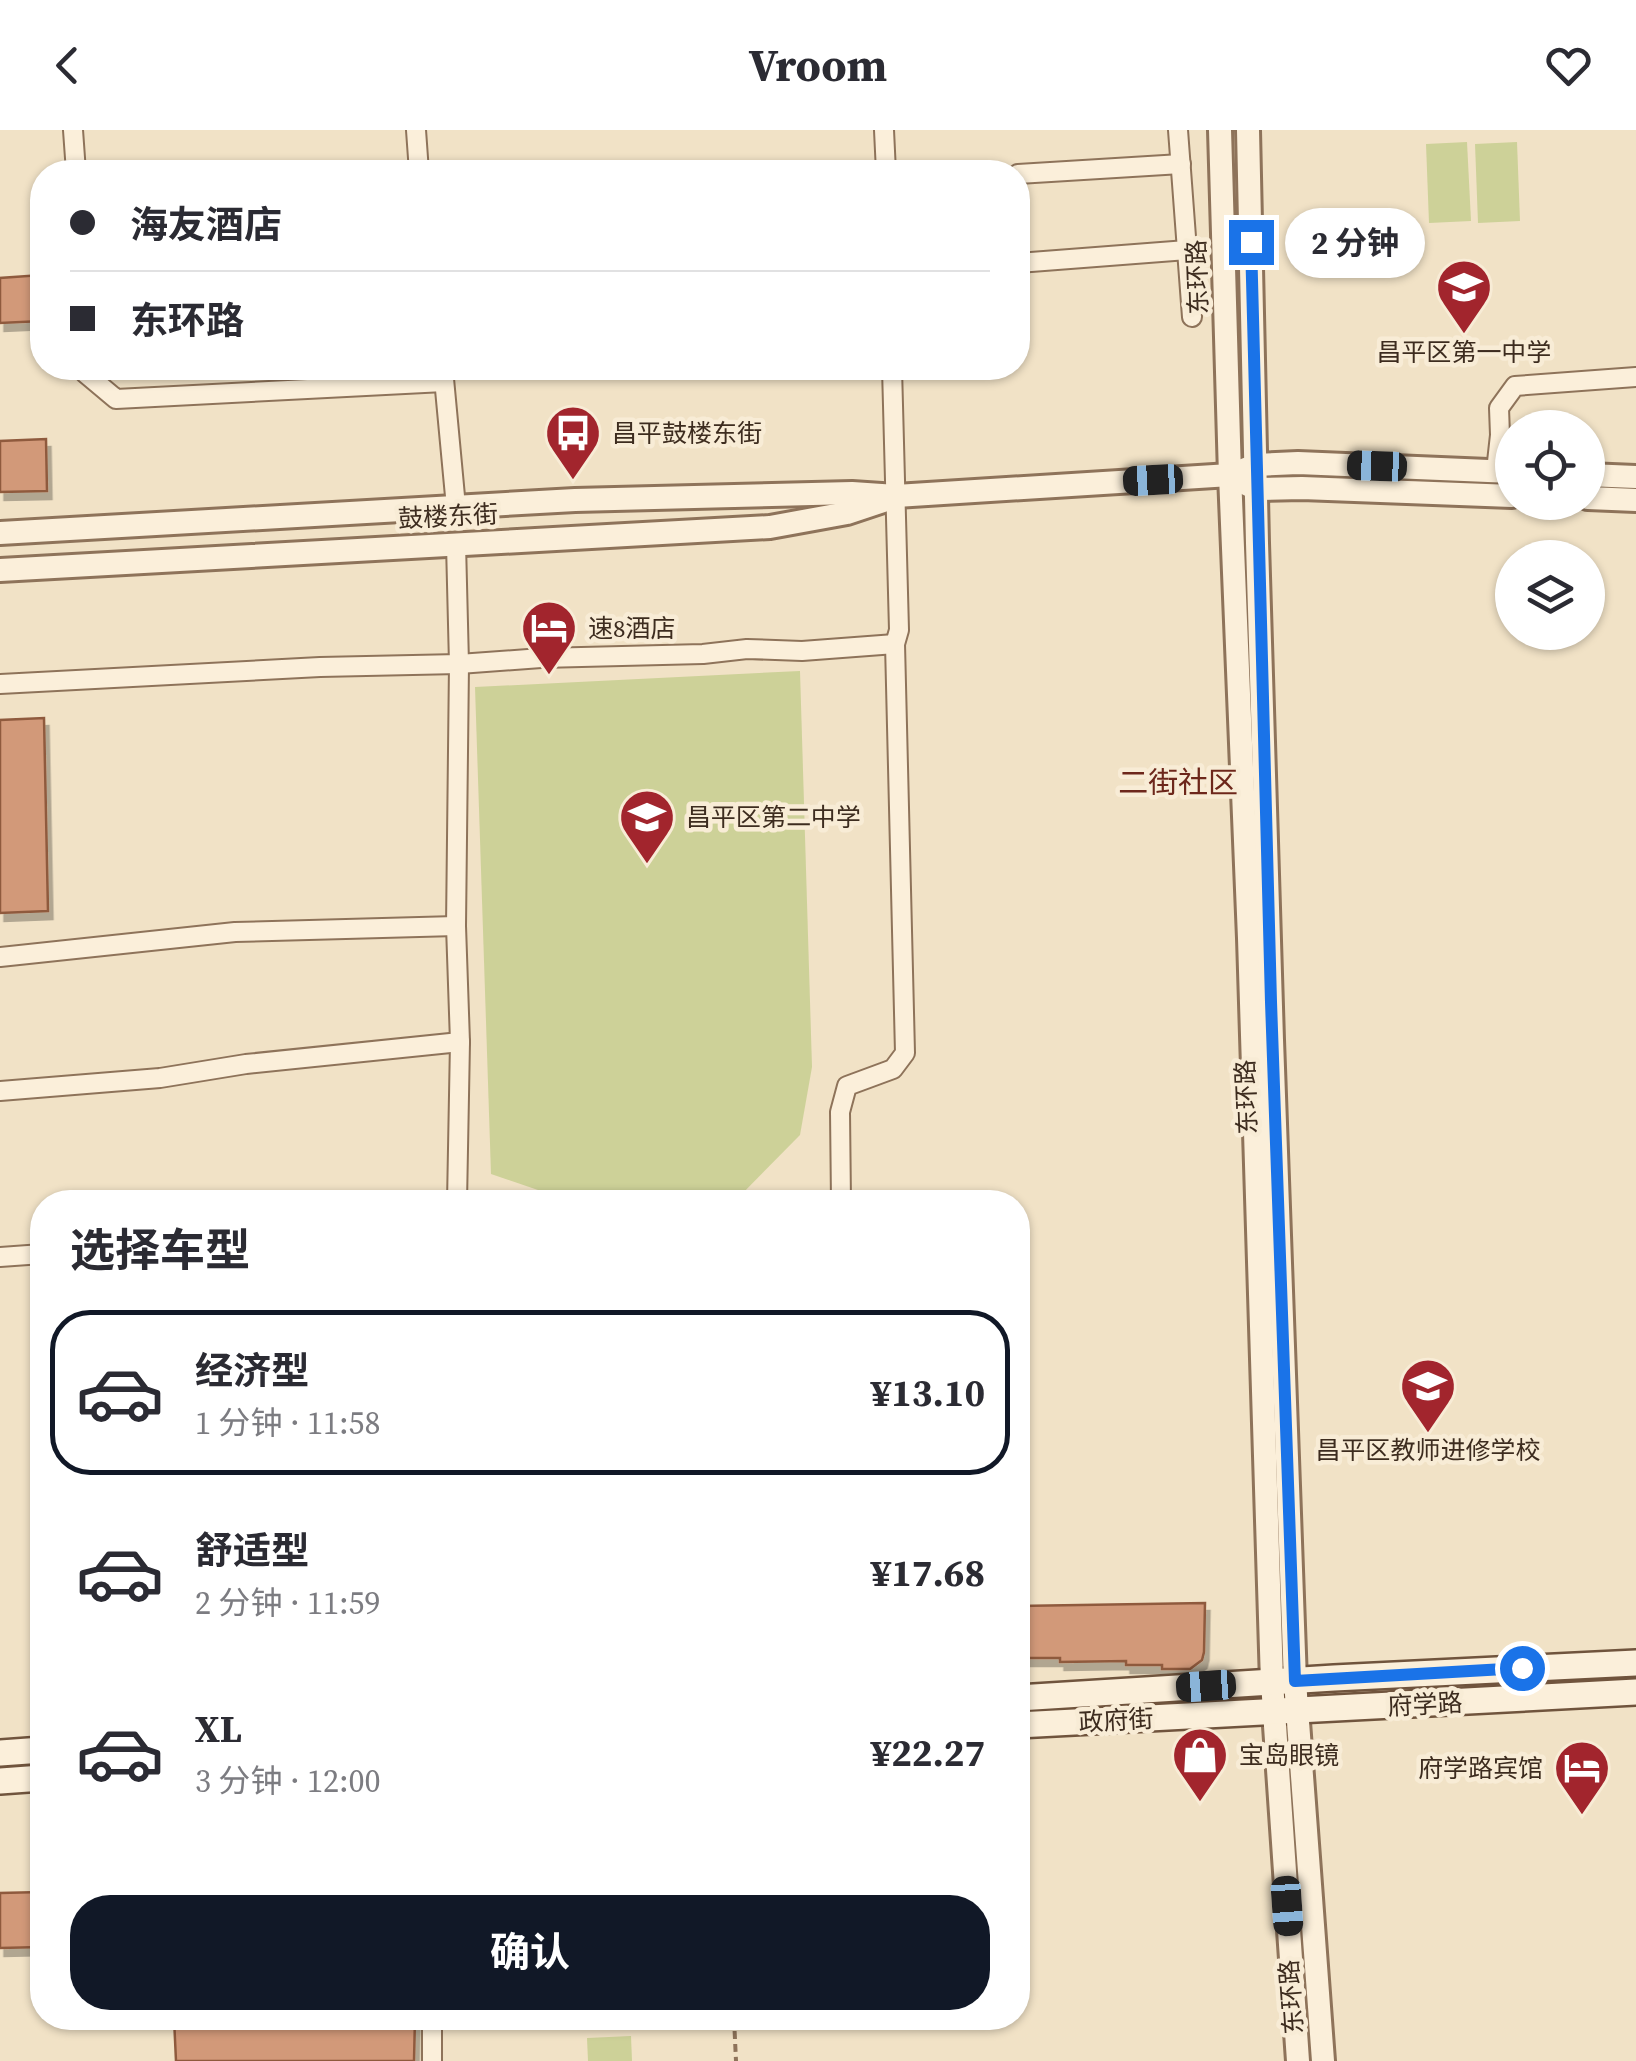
<!DOCTYPE html>
<html lang="zh">
<head>
<meta charset="utf-8">
<style>
  :root { --surface:#fff; --page:#f2f2f3; --text:#2b2b33; --muted:#7c7c81; --line:#e1e1e2; --accent:#111827 }
  body { margin:0; font-family:"Source Serif 4","Noto Sans SC",serif; background:var(--page); color:var(--text); height:100vh; display:flex; flex-direction:column; font-size:38px; white-space:nowrap }
  * { box-sizing:border-box; margin:0 }
  p { font-size:32px; color:var(--muted) }
  .icon { flex:none; width:55px; height:55px; fill:none; stroke:currentColor; stroke-width:2; stroke-linecap:round; stroke-linejoin:round }
  .map { position:relative; flex:1; overflow:hidden }
  .panel { position:absolute; left:30px; top:1060px; width:1000px; height:840px; display:flex; flex-direction:column; background:var(--surface); border-radius:40px; box-shadow:0 2px 8px #0004 }
  .panel>* { flex:none }
  .hud { position:absolute; left:30px; top:30px; width:1000px; height:220px; border-radius:40px; box-shadow:0 2px 8px #0004; display:grid; align-content:center; height:220px; padding:0 40px; background:var(--surface) }
  .fabs { position:absolute; left:1495px; top:280px; display:grid; gap:20px }
  .fabs a { display:grid; place-items:center; width:110px; height:110px; border-radius:50%; background:var(--surface); box-shadow:0 2px 8px #0004; font-size:50px }
  .end { position:absolute; width:45px; height:45px; margin:-22px; border:12px solid #1a73e8; background:#fff; box-shadow:0 0 0 5px #fff }
  .from { border-radius:50% }
  .bubble { position:absolute; height:70px; border-radius:35px; background:var(--surface); box-shadow:0 2px 8px #0004; font-size:32px; font-weight:700; line-height:70px; text-align:center }
  .car { position:absolute; width:30px; height:60px; margin:-30px -15px; border-radius:12px; box-shadow:0 0 8px 2px #0007; background:linear-gradient(#222 24%,#8ab4d8 0 40%,#222 0 76%,#8ab4d8 0 86%,#222 0) }
  .hud b { display:flex; align-items:center; gap:35px; height:95px; font-size:38px }
  .hud b+b { border-top:2px solid var(--line) }
  .hud i { width:25px; height:25px; background:var(--text) }
  ul { padding:0; list-style:none }
  li { display:flex; align-items:center; gap:30px; height:165px; margin:0 20px 15px; padding:0 20px; border:5px solid transparent; border-radius:40px }
  li div { flex:1 }
  li b { display:block; font-size:38px }
  li em { font-style:normal; font-weight:700 }
  li.current { border-color:var(--accent) }
  li>.icon { width:90px; height:90px; stroke-width:1.5 }
  h2 { padding:0 40px; font-size:45px; line-height:120px }
  .button { display:flex; gap:20px; margin-top:auto; padding:20px 40px }
  .button a { flex:1; height:115px; border-radius:40px; background:var(--accent); color:#fff; font-size:40px; font-weight:700; line-height:115px; text-align:center }
  header { display:flex; justify-content:space-between; align-items:center; height:130px; padding:0 40px; background:var(--surface); font-size:45px; font-weight:700 }
  .map>svg:first-child { display:block }
  .green { fill:#cdd198 }
  .building { fill:#d29979; stroke:#8f5a3e; stroke-width:2.5; filter:url(#shadow) }
  .lines { fill:none; stroke-linecap:round; stroke-linejoin:round }
  .minor-casing { stroke:#8e735a; stroke-width:22 }
  .tertiary-casing { stroke:#8e735a; stroke-width:28 }
  .secondary-casing { stroke:#70543d; stroke-width:30 }
  .path { stroke:#8e735a; stroke-width:4; stroke-dasharray:8 5; stroke-linecap:butt }
  .minor { stroke:#fbefda; stroke-width:18 }
  .tertiary { stroke:#fbefda; stroke-width:22 }
  .secondary { stroke:#fbefda; stroke-width:25 }
  .route { stroke:#1a73e8; stroke-width:12 }
  .labels { text-anchor:middle; dominant-baseline:central; stroke-width:9; stroke-linejoin:round; paint-order:stroke }
  .street-label { font-size:25px; fill:#3d2c1f; stroke:#f8ecd6 }
  .poi-label { font-size:25px; fill:#3d2c1f; stroke:#f8ecd6; text-anchor:start }
  .quarter-label { font-size:30px; fill:#6d271b; stroke:#f8ecd6 }
</style>
</head>
<body>
<header><svg class="icon" aria-label="back" viewBox="0 0 24 24"><path d="M15 5l-7 7 7 7"/></svg>Vroom<svg class="icon" aria-label="heart" viewBox="0 0 24 24"><path d="M12 20l-8-8c-3-5 5-10 8-4 3-6 11-1 8 4z"/></svg></header>
<div class="map">
<svg width="1636" height="1931" viewBox="0 0 1636 1931">
  <defs>
    <filter id="shadow"><feDropShadow dx="4.5" dy="8" stdDeviation="0" flood-color="#0004"/></filter>
  </defs>
  <rect width="100%" height="100%" fill="#f1e2c6"/>
  <g class="green">
    <path d="M1467,12L1471,91L1429,93L1426,14Z"/>
    <path d="M1517,12L1520,91L1478,93L1475,14Z"/>
    <path d="M800,541L812,937L800,1005L734,1072H573L491,1044L475,557Z"/>
    <path d="M631,1906L632,1931H588L587,1908Z"/>
  </g>
  <g class="building">
    <path d="M41,145L42,191L0,193V148Z"/>
    <path d="M46,309L47,361L0,362V311Z"/>
    <path d="M44,588L48,781L0,783V590Z"/>
    <path d="M1205,1473L1204,1522L1202,1530L1190,1539H1162V1535H1126V1531L1060,1532V1528H1018V1476Z"/>
    <path d="M42,1762V1817L0,1818V1763Z"/>
    <path d="M174,1888H415L414,1931H176Z"/>
  </g>
  <g class="lines">
    <g class="minor-casing">
      <g id="minor">
        <path d="M73,0L76,42"/>
        <path d="M416,0L419,42"/>
        <path d="M884,0L886,42"/>
        <path d="M1178,0L1192,187"/>
        <path d="M1018,44L1181,34"/>
        <path d="M1018,133L1187,120"/>
        <path d="M85,238V243L116,269L444,252"/>
        <path d="M443,238L456,377"/>
        <path d="M1496,341L1500,305L1499,278L1515,256L1636,247"/>
        <path d="M456,414L459,534L456,796L460,912L457,1072"/>
        <path d="M0,554L320,537L459,534L541,528L703,524L747,519L802,521L895,514"/>
        <path d="M0,827L235,802L456,796"/>
        <path d="M0,961L160,948L246,934L460,912"/>
        <path d="M841,1072L840,982L847,956L893,939L905,923L895,514L899,500L892,238"/>
        <path d="M0,1127L42,1124"/>
        <path d="M432,1888V1931"/>
      </g>
    </g>
    <g class="tertiary-casing">
      <g id="tertiary">
        <path d="M1220,0L1230,345L1249,808L1272,1552L1298,1931"/>
        <path d="M1248,0L1257,413L1272,910L1295,1551L1323,1931"/>
        <path d="M1588,345L1636,347"/>
        <path d="M1246,354L1256,359L1302,358L1512,366"/>
        <path d="M1588,368L1636,370"/>
        <path d="M0,403L575,370L852,363L896,366L1230,345L1256,335L1298,333L1512,342"/>
        <path d="M0,440L770,397L847,383L883,371"/>
      </g>
    </g>
    <g class="secondary-casing">
      <g id="secondary">
        <path d="M1018,1568L1334,1548L1636,1533"/>
        <path d="M1018,1595L1636,1562"/>
        <path d="M0,1623L42,1620"/>
        <path d="M0,1651L42,1648"/>
      </g>
    </g>
    <path class="path" d="M734,1888L736,1931"/>
    <use href="#minor" class="minor"/>
    <use href="#tertiary" class="tertiary"/>
    <use href="#secondary" class="secondary"/>
  </g>
  <g class="lines">
    <path class="route" d="M1251,112L1271,872L1295,1551L1522,1538"/>
  </g>
  <defs>
    <g id="school-pin" transform="scale(2.875)"><path d="M0 17L-7.5 6A9.5 9.5 0 1 1 7.5 6Z" fill="#a2252d" stroke="#f8ecd6"/><path d="M0-5L7-2L0 1L-7-2ZM-4 1L0 2.5L4 1V4Q0 6-4 4Z" fill="#fff"/></g>
    <g id="bus-pin" transform="scale(2.875)"><path d="M0 17L-7.5 6A9.5 9.5 0 1 1 7.5 6Z" fill="#a2252d" stroke="#f8ecd6"/><path d="M-5-6H5V4H4V6H2V4H-2V6H-4V4H-5ZM-3.5-4V0h7V-4ZM-3.5 1.2v1.5H-2V1.2ZM2 1.2v1.5H3.5V1.2Z" fill="#fff"/></g>
    <g id="hotel-pin" transform="scale(2.875)"><path d="M0 17L-7.5 6A9.5 9.5 0 1 1 7.5 6Z" fill="#a2252d" stroke="#f8ecd6"/><path d="M-6-4.5h1.5V1H6V5H4.5V3h-9V5H-6ZM-4 0a1.8 1.8 0 1 1 3.6 0ZM.5 0V-2.5h3Q6-2.5 6 0Z" fill="#fff"/></g>
    <g id="shop-pin" transform="scale(2.875)"><path d="M0 17L-7.5 6A9.5 9.5 0 1 1 7.5 6Z" fill="#a2252d" stroke="#f8ecd6"/><path d="M-5-2.5h2.3a2.7 3.5 0 0 1 5.4 0H5L5.5 6h-11ZM-1.5-2.5h3a1.5 2.3 0 0 0-3 0Z" fill="#fff"/></g>
  </defs>
  <g fill-rule="evenodd">
    <use href="#school-pin" x="1464" y="157"/>
    <use href="#bus-pin" x="573" y="303"/>
    <use href="#hotel-pin" x="549" y="498"/>
    <use href="#school-pin" x="647" y="687"/>
    <use href="#school-pin" x="1428" y="1256"/>
    <use href="#shop-pin" x="1200" y="1625"/>
    <use href="#hotel-pin" x="1582" y="1638"/>
  </g>
  <g class="labels">
    <g class="street-label">
      <text transform="translate(1197 147) rotate(-92)">东环路</text>
      <text transform="translate(448 386) rotate(-3)">鼓楼东街</text>
      <text transform="translate(1246 967) rotate(-92)">东环路</text>
      <text transform="translate(1425 1574) rotate(-3)">府学路</text>
      <text transform="translate(1116 1590) rotate(-3)">政府街</text>
      <text transform="translate(1291 1867) rotate(-94)">东环路</text>
    </g>
    <g class="poi-label">
      <text x="1464" y="222" text-anchor="middle">昌平区第一中学</text>
      <text x="612" y="303">昌平鼓楼东街</text>
      <text x="588" y="498">速8酒店</text>
      <text x="686" y="687">昌平区第二中学</text>
      <text x="1428" y="1320" text-anchor="middle">昌平区教师进修学校</text>
      <text x="1239" y="1625">宝岛眼镜</text>
      <text x="1543" y="1638" text-anchor="end">府学路宾馆</text>
    </g>
    <g class="quarter-label">
      <text x="1178" y="652">二街社区</text>
    </g>
  </g>
</svg>
<div class="fabs">
<a><svg class="icon" aria-label="locate" viewBox="0 0 24 24"><circle cx="12" cy="12" r="6"/><path d="M12 2v4M12 18v4M2 12h4M18 12h4"/></svg></a>
<a><svg class="icon" aria-label="layers" viewBox="0 0 24 24"><path d="M12 4l9 5-9 5-9-5zM3 14l9 5 9-5"/></svg></a>
</div>
<i class="end from" style="left:1522px;top:1538px"></i>
<i class="end" style="left:1251px;top:112px"></i>
<div class="bubble" style="left:1285px;top:78px;width:140px">2 分钟</div>
<i class="car" style="left:1377px;top:336px;rotate:272deg"></i>
<i class="car" style="left:1153px;top:350px;rotate:267deg"></i>
<i class="car" style="left:1206px;top:1556px;rotate:266deg"></i>
<i class="car" style="left:1287px;top:1776px;rotate:176deg"></i>
<div class="hud">
<b><i class="from"></i>海友酒店</b>
<b><i></i>东环路</b>
</div>
<section class="panel">
<h2>选择车型</h2>
<ul>
<li class="current"><svg class="icon" aria-label="car" viewBox="0 0 24 24"><path d="M5 17H2v-5l4-1 3-4h7l3 4 3 1v5h-3M9 17h6M6 11h13"/><circle cx="7" cy="17" r="2"/><circle cx="17" cy="17" r="2"/></svg><div><b>经济型</b><p>1 分钟 · 11:58</p></div><em>¥13.10</em></li>
<li><svg class="icon" aria-label="car" viewBox="0 0 24 24"><path d="M5 17H2v-5l4-1 3-4h7l3 4 3 1v5h-3M9 17h6M6 11h13"/><circle cx="7" cy="17" r="2"/><circle cx="17" cy="17" r="2"/></svg><div><b>舒适型</b><p>2 分钟 · 11:59</p></div><em>¥17.68</em></li>
<li><svg class="icon" aria-label="car" viewBox="0 0 24 24"><path d="M5 17H2v-5l4-1 3-4h7l3 4 3 1v5h-3M9 17h6M6 11h13"/><circle cx="7" cy="17" r="2"/><circle cx="17" cy="17" r="2"/></svg><div><b>XL</b><p>3 分钟 · 12:00</p></div><em>¥22.27</em></li>
</ul>
<div class="button"><a>确认</a></div>
</section>
</div>
</body>
</html>
